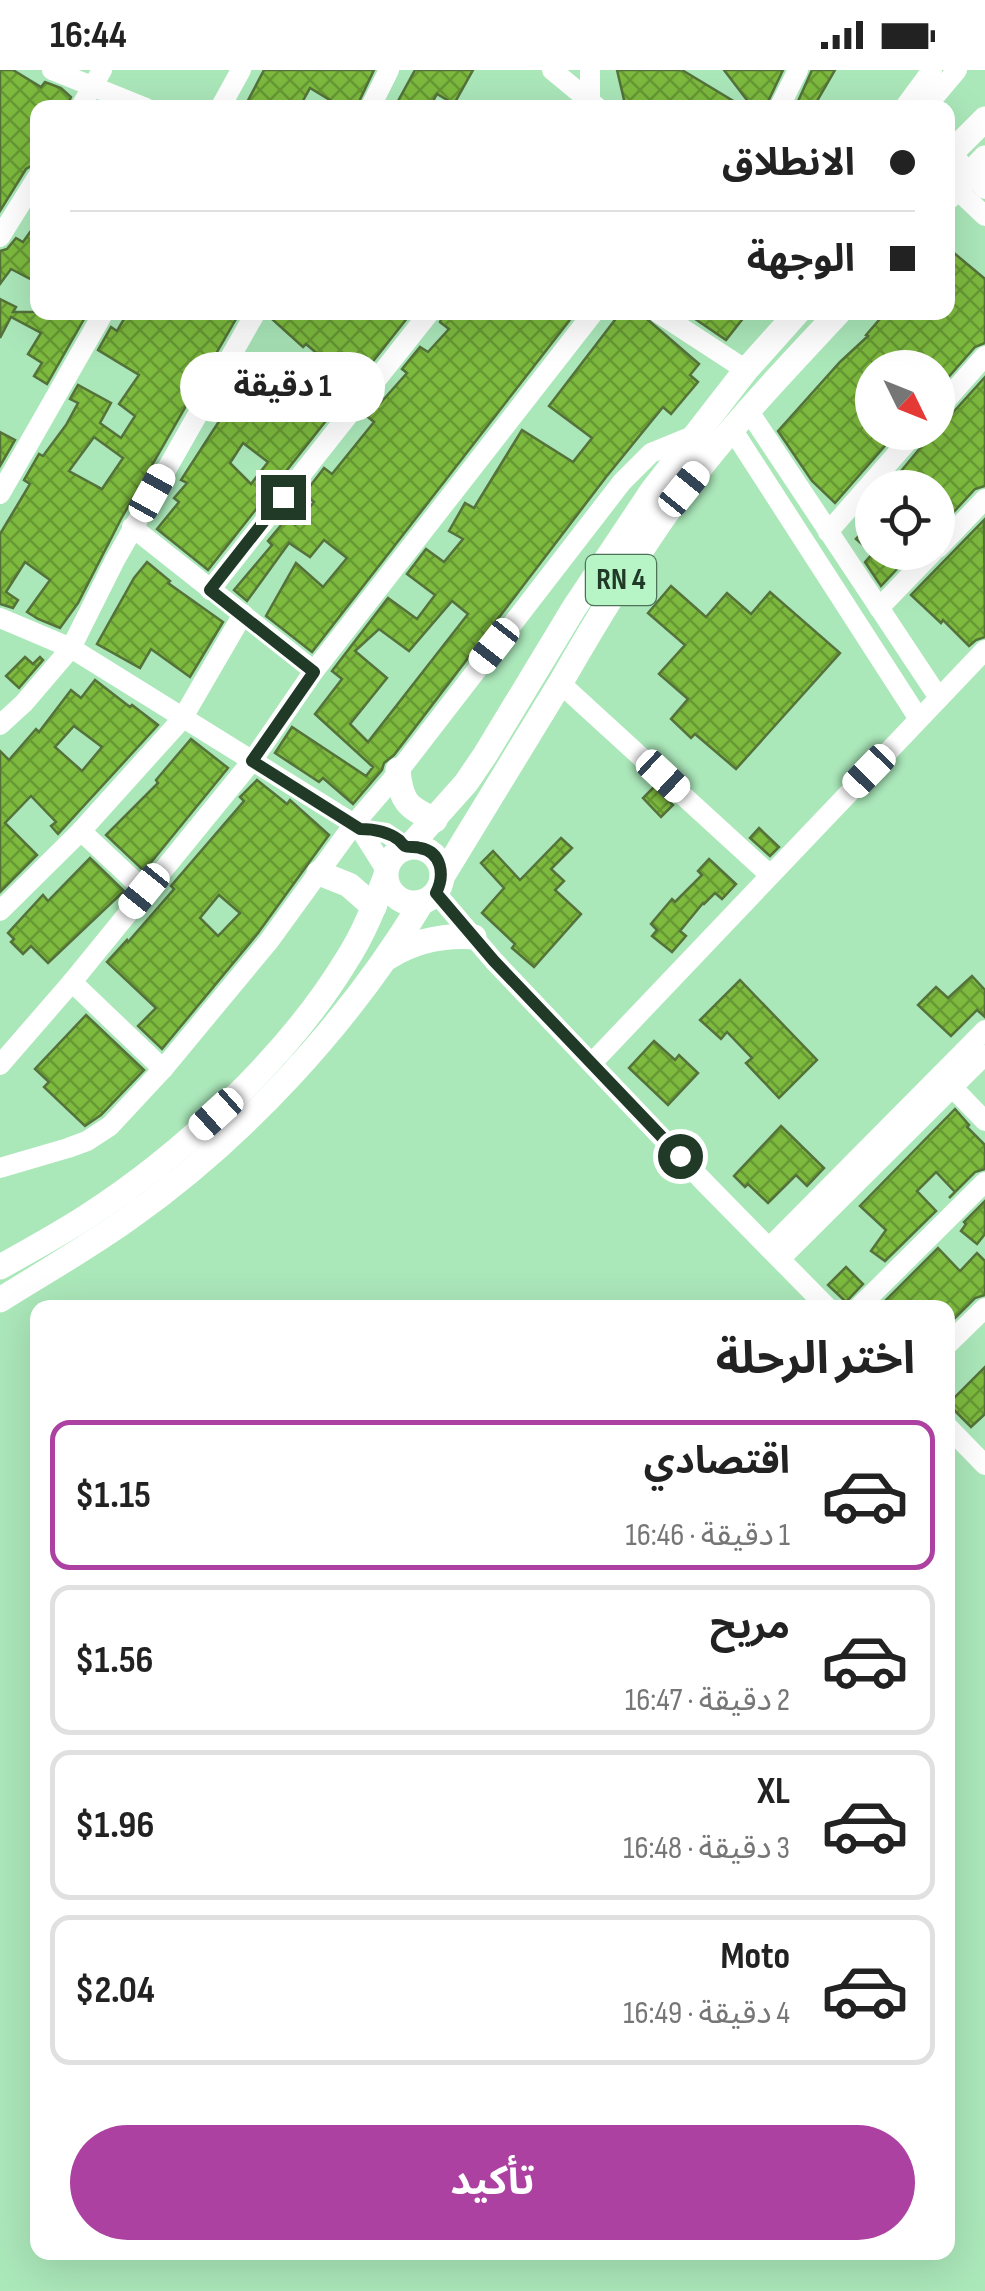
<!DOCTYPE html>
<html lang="ar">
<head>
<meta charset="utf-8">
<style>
  :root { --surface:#fff; --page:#f6f6f6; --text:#222; --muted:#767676; --line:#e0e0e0; --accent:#ac41a1 }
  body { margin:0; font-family:"Sofia Sans Condensed","Noto Sans Arabic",sans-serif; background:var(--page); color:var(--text); direction:rtl; height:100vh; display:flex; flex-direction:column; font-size:38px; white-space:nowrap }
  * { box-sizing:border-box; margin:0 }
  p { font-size:32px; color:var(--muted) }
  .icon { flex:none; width:55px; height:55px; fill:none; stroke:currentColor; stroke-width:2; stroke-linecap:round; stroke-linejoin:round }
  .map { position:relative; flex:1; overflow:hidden; direction:ltr }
  .panel { position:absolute; left:30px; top:1230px; width:925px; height:960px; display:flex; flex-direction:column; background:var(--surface); border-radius:20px; box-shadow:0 10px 40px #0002; direction:rtl }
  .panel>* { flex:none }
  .guide { position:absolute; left:30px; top:30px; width:925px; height:220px; border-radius:20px; box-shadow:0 10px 40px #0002; direction:rtl; display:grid; align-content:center; height:220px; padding:0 40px; background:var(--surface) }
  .needle { width:65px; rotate:133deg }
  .fabs { position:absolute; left:855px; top:280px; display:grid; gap:20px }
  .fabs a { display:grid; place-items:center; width:100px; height:100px; border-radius:50%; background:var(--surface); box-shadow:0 10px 40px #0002; font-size:50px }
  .end { position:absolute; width:45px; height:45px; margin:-22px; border:12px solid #213a28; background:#fff; box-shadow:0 0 0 5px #fff }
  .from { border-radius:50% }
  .bubble { position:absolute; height:70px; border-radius:35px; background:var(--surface); box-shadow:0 10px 40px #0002; font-size:32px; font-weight:700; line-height:70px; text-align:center; direction:rtl }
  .car { position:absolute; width:30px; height:60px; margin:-30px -15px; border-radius:12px; box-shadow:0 0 8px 2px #0007; background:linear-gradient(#fff 24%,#345 0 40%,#fff 0 76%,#345 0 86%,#fff 0) }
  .guide b { display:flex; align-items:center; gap:35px; height:95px; font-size:38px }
  .guide b+b { border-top:2px solid var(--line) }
  .guide i { width:25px; height:25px; background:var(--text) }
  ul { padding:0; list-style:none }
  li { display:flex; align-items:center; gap:30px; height:150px; margin:0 20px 15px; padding:0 20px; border:5px solid var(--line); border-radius:20px }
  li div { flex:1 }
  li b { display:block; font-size:38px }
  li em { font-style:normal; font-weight:700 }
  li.active { border-color:var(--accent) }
  li>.icon { width:90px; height:90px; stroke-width:1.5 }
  h2 { padding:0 40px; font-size:45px; line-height:120px }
  .action { display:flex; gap:20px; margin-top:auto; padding:20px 40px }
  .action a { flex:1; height:115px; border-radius:60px; background:var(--accent); color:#fff; font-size:40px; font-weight:700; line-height:115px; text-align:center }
  .status { display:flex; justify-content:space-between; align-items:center; height:70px; padding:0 50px; background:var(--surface); direction:ltr }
  .status svg { height:28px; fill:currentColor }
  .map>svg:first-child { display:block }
  .building { fill:url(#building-cross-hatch); stroke:#54723a; stroke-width:2.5; fill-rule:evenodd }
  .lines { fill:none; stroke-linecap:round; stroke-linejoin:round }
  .minor { stroke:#fff; stroke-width:20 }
  .major { stroke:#fff; stroke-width:25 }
  .route { stroke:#213a28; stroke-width:12 }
  .labels { text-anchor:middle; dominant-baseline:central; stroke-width:8; stroke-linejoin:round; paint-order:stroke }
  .shield { fill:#b7f4c6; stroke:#4e7257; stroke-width:2.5 }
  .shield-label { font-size:30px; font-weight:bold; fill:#213a28 }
</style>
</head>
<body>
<div class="status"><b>16:44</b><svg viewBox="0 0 49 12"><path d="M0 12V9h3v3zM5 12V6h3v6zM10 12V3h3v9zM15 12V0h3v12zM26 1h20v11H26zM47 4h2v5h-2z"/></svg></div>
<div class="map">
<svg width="985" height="2221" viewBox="0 0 985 2221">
  <defs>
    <pattern id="building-cross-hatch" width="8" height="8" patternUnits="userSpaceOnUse" patternTransform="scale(2.5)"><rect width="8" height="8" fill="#7dba3e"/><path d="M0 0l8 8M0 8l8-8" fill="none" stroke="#669834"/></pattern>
  </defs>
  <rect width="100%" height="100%" fill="#aae7b9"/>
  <g class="building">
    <path d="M0,0H13L41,17L45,12L61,18L71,27L66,38H38V92L26,99L0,141Z"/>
    <path d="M264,0H374L356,38H330L333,32L310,18L299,38H244Z"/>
    <path d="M415,0H473L454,34L437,24L429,38H404L397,33Z"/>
    <path d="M617,0H682L745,38H632L625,34Z"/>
    <path d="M724,0H783L765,38H753Z"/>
    <path d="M812,0H835L813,38H795Z"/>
    <path d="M38,151V213L11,199L0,214V181L7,179L16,168L23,172Z"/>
    <path d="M948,178L985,209V273L975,277L938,319V298H872V362H897L835,433L812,411L778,361L840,292L868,266L866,265L886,242H948Z"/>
    <path d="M0,229L16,237L13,242H88L47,314L34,306L42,293L28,284L41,263L11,247L0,268Z"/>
    <path d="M128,242H240L121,449L78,533L60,558L38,549L27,542L50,510L25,492L6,522L18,530L13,538L0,534V464L30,414L24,410L39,384L43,386L66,355L78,333L70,329L78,315L111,333L100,353L121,368L135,346L119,334L139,305L98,280L111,257L117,261ZM94,367L123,388L102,419L69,401Z"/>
    <path d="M280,242H412L208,500L157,459L179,432L174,428L187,413L181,410L236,325L239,327L266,295L283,309L290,299L308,315L327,292L306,274L303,277L273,250ZM243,373L268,392L251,414L230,393Z"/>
    <path d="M444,242H576L312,582L266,546L296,493L323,517L347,488L324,470L310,487L289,473L247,531L234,520L272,475L268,471L287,448L295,455L314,432L304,424L324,398L332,404L374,352L368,347L407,303L402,299L420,277L428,282L449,259L440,252Z"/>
    <path d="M621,242H639L699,294L690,305L698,312L671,344L663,337L606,407L394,685L384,693L382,700L353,734L323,708L319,712L275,683L292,657L366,706L373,697L315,644L342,609L332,601L388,528L417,549L435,525L407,504L426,479L444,492L463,469L449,461L465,433L474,438L522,360L573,392L592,368L549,336ZM452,531L468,544L368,672L350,654L387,608L355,581L379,559L409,581Z"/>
    <path d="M685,242H748L726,270Z"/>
    <path d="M985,307V416L975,419L938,459V418H887L926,371L929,362H938V352L948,348Z"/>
    <path d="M0,362L15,370L0,396Z"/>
    <path d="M984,450L985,567L976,570L969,576L943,550L941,553L911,525Z"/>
    <path d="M872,451V483L856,469Z"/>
    <path d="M874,482H913L881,516L865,492Z"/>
    <path d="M147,492L170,511L168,513L223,552L190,607L151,579L140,598L97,574L134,508Z"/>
    <path d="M671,516L706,547L727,523L751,544L770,522L840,583L736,699L695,664L691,668L671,649L688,629L659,604L685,575L648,543Z"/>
    <path d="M25,587L33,594L40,587L43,590L19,618L6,606Z"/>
    <path d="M95,610L130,637L132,635L158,655L58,764L51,756L56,752L31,726L5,753L37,785L0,822V681L9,690L36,659L39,662L71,620L81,628ZM74,656L102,677L82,701L55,677Z"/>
    <path d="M191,669L228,698L144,801L106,765L158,713L156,710Z"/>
    <path d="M257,710L287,734L290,730L329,765L258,863L162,979L138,956L156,938L107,892L127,870L128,872L174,819L171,816L244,731L240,727ZM219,825L240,843L218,866L200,848Z"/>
    <path d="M654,717L673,735L661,747L643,728Z"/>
    <path d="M759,758L779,777L770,786L750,768Z"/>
    <path d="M561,768L572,778L551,799L564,811L555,820L581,844L534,897L512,878L515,874L482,843L504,818L481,793L493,781L520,810Z"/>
    <path d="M90,788L124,821L48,893L31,876L23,884L11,872L14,869L8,863L43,825L48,831Z"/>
    <path d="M709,789L736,814L722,829L715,823L704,834L703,833L680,861L686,866L672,882L652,866L657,860L651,854L672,829L675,832L702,805L698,801Z"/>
    <path d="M972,906L985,920V947L977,940L951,966L918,935L936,917L948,928Z"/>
    <path d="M740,910L817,990L779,1028L746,993L752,988L727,962L721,969L700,950Z"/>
    <path d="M86,945L144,1000L101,1045L85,1056L44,1017L49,1012L35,999Z"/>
    <path d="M654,971L675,990L679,985L698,1003L668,1035L629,998Z"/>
    <path d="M955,1039L969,1055L967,1057L985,1075V1099L975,1102L949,1128L955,1122L936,1102L917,1121L936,1141L885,1191L871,1181L886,1160L860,1136Z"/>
    <path d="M781,1056L824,1098L807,1116L796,1105L768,1133L748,1114L745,1117L734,1106Z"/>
    <path d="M985,1131V1164L977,1174L961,1161L966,1154L964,1152Z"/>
    <path d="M938,1178L960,1201L977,1183L985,1191V1225L975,1228L948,1255V1238H878Z"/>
    <path d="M846,1197L863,1214L846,1232L828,1215Z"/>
    <path d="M985,1297V1344L971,1357L948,1334Z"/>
  </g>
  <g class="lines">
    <g class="minor">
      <path d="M52,0L146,38"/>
      <path d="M552,0L598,38"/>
      <path d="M590,0V33"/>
      <path d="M80,38L102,0"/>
      <path d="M220,38L241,0"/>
      <path d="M370,38L389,0"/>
      <path d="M779,38L798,0"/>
      <path d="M904,38L932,0"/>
      <path d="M925,38L957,0"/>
      <path d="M951,83L985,119"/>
      <path d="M948,111L985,146"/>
      <path d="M0,167L38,106"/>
      <path d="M657,242L746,300"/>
      <path d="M938,339L985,286"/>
      <path d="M748,340L939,628"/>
      <path d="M732,359L919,649"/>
      <path d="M0,424L104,242"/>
      <path d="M132,457L314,601"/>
      <path d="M828,462L916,362"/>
      <path d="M938,478L985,429"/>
      <path d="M210,520L430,242"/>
      <path d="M879,538L933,482"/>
      <path d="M0,548L71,578L354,754L360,759L386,800"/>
      <path d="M560,613L770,805"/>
      <path d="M0,655L24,633L71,578L115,490L256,242"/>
      <path d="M360,759L386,763L407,777"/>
      <path d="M81,761L145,821"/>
      <path d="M436,823L494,891L706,1114L828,1238"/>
      <path d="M0,841L81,761L182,649L243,544"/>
      <path d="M72,912L163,999"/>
      <path d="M592,993L985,580"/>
      <path d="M0,995L72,912L252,691L314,601L594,242"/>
      <path d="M953,1018L985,1051"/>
      <path d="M0,1098L68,1078L87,1071L110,1056L163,999L269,871L354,754L391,711L622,412L651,383L695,365"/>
      <path d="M769,1178L985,960"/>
      <path d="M780,1189L985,985"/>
      <path d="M858,1238L985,1112"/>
      <path d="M948,1274L985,1238"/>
      <path d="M948,1357L985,1395"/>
    </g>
    <g class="major">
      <path d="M948,86L985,49"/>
      <path d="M948,127L985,88"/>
      <path d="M398,700C401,732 407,737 435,750"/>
      <circle cx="414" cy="805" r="28"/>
      <path d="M409,777L466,713L485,685L574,538L652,421L746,300L798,242"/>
      <path d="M319,803L349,815L374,837"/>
      <path d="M442,807C482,742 522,677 561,612C599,546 638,481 683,420C731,356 785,300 839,242"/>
      <path d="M389,887C416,870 444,865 474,867"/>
      <path d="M0,1197C29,1181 58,1165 86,1147C181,1086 287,988 346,891C363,865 374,837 385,808"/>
      <path d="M0,1230C43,1203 87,1178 129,1148C244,1067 349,953 422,832"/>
    </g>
  </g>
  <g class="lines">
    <path class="route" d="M283,427L210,520L314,602L252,691L360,759C374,759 387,761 399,770C401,772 402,774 405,776C409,778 415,776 420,778C442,782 445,805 436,823L494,891L680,1086"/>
  </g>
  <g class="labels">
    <rect class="shield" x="586" y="485" width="70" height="50" rx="8"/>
    <g class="shield-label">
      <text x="621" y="510">RN 4</text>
    </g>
  </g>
</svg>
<div class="fabs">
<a><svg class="needle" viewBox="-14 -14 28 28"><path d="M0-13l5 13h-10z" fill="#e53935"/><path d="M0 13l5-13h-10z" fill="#767676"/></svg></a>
<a><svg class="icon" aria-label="locate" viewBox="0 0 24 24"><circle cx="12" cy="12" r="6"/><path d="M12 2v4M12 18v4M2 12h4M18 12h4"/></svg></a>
</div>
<i class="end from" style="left:680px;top:1086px"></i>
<i class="end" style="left:283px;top:427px"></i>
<div class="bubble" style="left:180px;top:282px;width:205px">1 دقيقة</div>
<i class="car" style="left:684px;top:419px;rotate:39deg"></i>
<i class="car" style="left:152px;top:423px;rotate:29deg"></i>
<i class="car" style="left:494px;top:576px;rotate:218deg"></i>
<i class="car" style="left:869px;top:701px;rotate:224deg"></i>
<i class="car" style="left:663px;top:706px;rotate:133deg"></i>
<i class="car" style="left:144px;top:821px;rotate:219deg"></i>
<i class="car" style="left:216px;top:1044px;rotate:228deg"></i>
<div class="guide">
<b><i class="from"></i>الانطلاق</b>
<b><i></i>الوجهة</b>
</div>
<section class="panel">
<h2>اختر الرحلة</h2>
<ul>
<li class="active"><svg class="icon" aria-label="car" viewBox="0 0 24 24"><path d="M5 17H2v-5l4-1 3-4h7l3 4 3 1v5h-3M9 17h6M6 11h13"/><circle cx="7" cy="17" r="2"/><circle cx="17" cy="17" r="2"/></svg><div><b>اقتصادي</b><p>1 دقيقة · 16:46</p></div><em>$1.15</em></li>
<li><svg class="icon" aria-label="car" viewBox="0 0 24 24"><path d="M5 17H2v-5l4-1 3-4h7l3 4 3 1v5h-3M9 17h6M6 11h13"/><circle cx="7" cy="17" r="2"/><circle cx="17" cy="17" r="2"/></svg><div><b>مريح</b><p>2 دقيقة · 16:47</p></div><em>$1.56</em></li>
<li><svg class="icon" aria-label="car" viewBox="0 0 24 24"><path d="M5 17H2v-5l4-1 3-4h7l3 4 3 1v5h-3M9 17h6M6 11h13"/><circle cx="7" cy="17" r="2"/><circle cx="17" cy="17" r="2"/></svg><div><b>XL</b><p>3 دقيقة · 16:48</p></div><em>$1.96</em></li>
<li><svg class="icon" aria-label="car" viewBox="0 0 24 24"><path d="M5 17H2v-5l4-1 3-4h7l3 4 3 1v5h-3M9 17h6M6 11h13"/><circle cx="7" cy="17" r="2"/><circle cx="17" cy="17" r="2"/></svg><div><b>Moto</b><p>4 دقيقة · 16:49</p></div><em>$2.04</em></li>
</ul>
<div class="action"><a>تأكيد</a></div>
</section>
</div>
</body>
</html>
